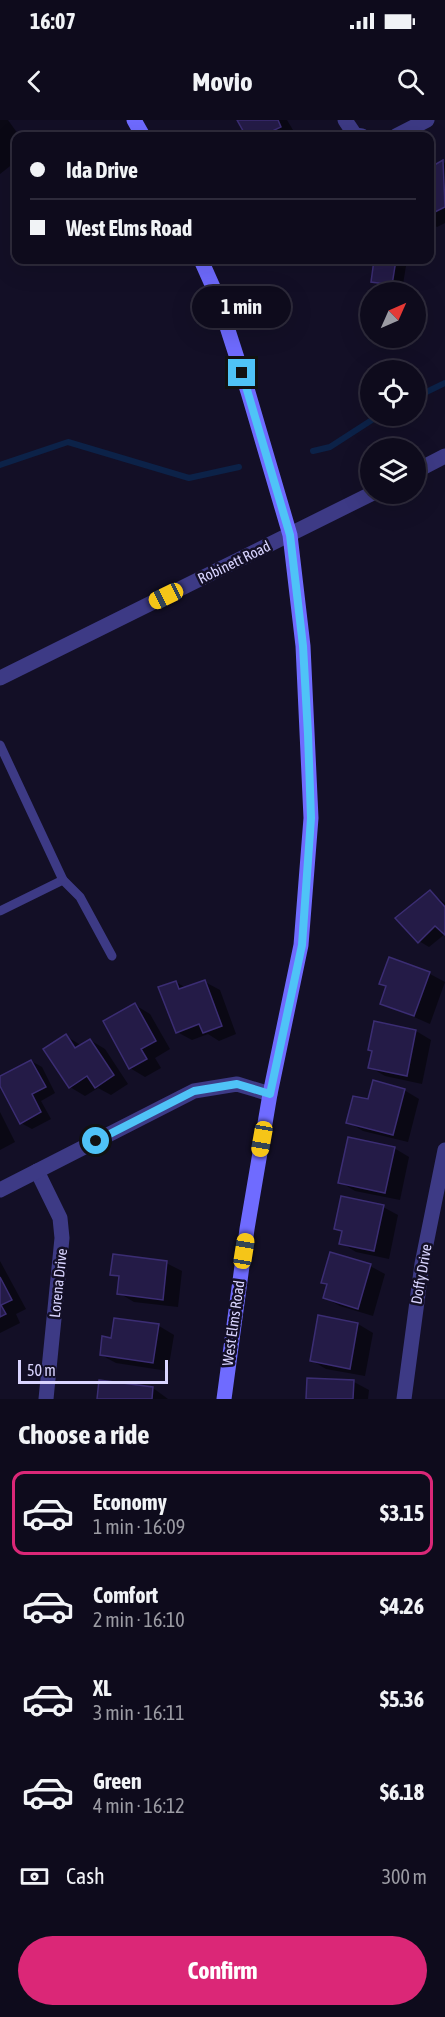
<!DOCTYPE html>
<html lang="en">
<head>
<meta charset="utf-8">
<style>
  :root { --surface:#0e0b1c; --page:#171425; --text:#f1f3f6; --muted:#9b9ba3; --line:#2e2b3b; --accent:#db2777 }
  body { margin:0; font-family:"Asap Condensed",sans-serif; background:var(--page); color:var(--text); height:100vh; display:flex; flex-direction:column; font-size:22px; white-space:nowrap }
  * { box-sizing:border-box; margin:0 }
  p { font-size:20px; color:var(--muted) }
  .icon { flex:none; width:33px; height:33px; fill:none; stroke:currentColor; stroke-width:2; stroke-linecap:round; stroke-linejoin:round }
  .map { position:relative; height:1279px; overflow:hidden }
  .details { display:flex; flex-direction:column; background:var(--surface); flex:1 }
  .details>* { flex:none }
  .guide { position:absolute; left:12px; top:12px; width:422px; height:132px; border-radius:12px; box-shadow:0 6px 24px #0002,0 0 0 2px var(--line); display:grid; align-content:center; height:132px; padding:0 18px; background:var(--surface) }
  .needle { width:39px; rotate:45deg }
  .controls { position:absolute; left:360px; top:162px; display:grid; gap:12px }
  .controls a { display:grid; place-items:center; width:66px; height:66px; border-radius:50%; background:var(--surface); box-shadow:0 6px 24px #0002,0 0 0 2px var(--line); font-size:30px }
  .scale { position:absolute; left:18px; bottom:15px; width:150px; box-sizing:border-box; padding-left:6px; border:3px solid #d9d4ff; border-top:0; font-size:16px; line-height:21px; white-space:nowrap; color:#d9d4ff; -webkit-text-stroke:4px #130f26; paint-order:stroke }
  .end { position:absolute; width:27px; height:27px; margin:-14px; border:8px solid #4fc3f7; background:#111; box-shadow:0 0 0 3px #111 }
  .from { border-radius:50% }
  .bubble { position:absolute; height:42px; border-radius:21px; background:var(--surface); box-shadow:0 6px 24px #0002,0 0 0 2px var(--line); font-size:20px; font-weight:700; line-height:42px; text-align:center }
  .car { position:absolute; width:18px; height:36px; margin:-18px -9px; border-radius:8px; box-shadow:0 0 4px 2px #0007; background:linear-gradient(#f5c518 24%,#345 0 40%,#f5c518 0 76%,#345 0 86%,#f5c518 0) }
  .guide b { display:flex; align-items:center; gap:21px; height:57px; font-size:22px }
  .guide b+b { border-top:2px solid var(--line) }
  .guide i { width:15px; height:15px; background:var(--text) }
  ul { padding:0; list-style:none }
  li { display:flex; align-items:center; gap:18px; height:84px; margin:0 12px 9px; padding:0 6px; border:3px solid transparent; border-radius:12px }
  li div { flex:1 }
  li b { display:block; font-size:22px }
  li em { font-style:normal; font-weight:700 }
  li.on { border-color:var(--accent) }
  li>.icon { width:54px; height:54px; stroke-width:1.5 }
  h2 { padding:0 18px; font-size:27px; line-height:72px }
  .pay { display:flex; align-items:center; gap:15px; height:66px; padding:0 18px; font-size:22px }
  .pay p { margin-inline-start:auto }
  .primary-button { display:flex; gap:12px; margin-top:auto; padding:12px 18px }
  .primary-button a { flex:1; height:69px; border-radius:36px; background:var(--accent); color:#fff; font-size:24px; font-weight:700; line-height:69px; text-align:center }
  .status { display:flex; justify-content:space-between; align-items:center; height:42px; padding:0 30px; background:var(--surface); direction:ltr }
  .status svg { height:16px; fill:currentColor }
  header { display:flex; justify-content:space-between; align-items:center; height:78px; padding:0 18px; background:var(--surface); font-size:27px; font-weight:700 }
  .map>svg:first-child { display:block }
  .shadow { fill:#0007 }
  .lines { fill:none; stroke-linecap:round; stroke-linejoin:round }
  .stream { stroke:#0c2248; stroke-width:6 }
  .building { fill:#241b47; stroke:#3b2d73; stroke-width:1.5 }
  .service { stroke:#3d3a85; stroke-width:9 }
  .minor { stroke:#3d3a85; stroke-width:15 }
  .tertiary { stroke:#3d3a85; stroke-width:15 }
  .secondary { stroke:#6f6bff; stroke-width:15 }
  .route { stroke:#4fc3f7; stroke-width:8 }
  .labels { text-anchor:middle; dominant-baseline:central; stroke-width:5; stroke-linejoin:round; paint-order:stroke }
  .street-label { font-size:15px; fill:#d9d4ff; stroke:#130f26 }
</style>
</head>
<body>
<div class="status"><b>16:07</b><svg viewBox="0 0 49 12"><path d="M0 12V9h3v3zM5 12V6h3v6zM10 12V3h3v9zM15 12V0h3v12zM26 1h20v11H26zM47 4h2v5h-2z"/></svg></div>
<header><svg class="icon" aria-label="back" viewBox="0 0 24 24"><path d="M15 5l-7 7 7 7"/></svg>Movio<svg class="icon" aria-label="search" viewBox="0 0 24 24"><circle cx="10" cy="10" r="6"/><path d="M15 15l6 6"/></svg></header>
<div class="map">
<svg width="445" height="1279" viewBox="0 0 445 1279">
  <rect width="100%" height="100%" fill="#130f26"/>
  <g class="shadow">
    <path d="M0,0H8L18,14L12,19L16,25V32L10,37L14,43L0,54Z"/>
    <path d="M236,0H287L296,15L248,16L241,3Z"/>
    <path d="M443,42L445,43V103L437,107L429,102V49Z"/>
    <path d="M375,140H407L402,170L383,168L373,162Z"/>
    <path d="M430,772L445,783V814L429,827L419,821L397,798Z"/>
    <path d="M390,839L430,854L445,862L430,904L382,883L388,867L381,863Z"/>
    <path d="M176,862L186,868L205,862L220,870L236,914L219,921L208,914L192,920L177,912Z"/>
    <path d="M135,885L150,894L170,929L155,938L161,948L145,957L130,948Z"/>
    <path d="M416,911L431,920L422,964L385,956L370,947L373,931Z"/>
    <path d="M66,916L82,926L90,920L105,929L128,964L111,975L98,968L85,976L70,967L45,930Z"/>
    <path d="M31,941L42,947L55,973L41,981L51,999L32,1009L21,1003L0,962V958Z"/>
    <path d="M404,970L419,979L408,1022L363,1011L348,1002L369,981Z"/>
    <path d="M0,992L15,1022L0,1030Z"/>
    <path d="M394,1028L409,1037L400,1080L355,1071L340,1062Z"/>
    <path d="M383,1087L398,1095L389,1139L356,1132L341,1123L343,1112L335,1108Z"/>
    <path d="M0,1141L26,1189L16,1194L20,1203L0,1213Z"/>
    <path d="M166,1143L182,1151L178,1187L134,1182L119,1173L121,1159L112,1154Z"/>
    <path d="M370,1146L385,1154L373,1196L340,1186L325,1178L329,1165L323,1162Z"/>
    <path d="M319,1197L358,1204L373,1213L365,1256L326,1249L311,1240Z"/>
    <path d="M159,1206L174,1215L168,1251L116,1243L101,1235L112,1220Z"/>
    <path d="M308,1260L354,1262L369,1270L368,1279H307Z"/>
    <path d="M100,1261L153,1268L168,1279H98Z"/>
  </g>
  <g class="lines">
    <g class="stream">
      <path d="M416,277L445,263"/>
      <path d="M313,331L330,327L378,296"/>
      <path d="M0,345L68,322L189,358L239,347"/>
    </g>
  </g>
  <g class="building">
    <path d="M237,0H278L281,7L262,16H246Z"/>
    <path d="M443,40L445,87L429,95V48Z"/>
    <path d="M374,140H396L392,165L371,162Z"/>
    <path d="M430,770L445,787V815L435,806L418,823L395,798Z"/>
    <path d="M389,837L430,852L414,896L380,884L386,866L379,864Z"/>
    <path d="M205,860L222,906L203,913L199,904L176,913L158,867L176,861L179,869Z"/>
    <path d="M135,883L156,921L141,929L147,939L129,949L103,901Z"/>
    <path d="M374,901L416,910L407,956L368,948L372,931L368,930Z"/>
    <path d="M66,914L75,928L90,919L114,955L95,968L87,956L69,968L43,929Z"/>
    <path d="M31,940L46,967L32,974L41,992L20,1004L0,966V956Z"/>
    <path d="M373,960L405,969L393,1015L346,1003L353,976L368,979Z"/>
    <path d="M348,1017L395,1027L385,1073L338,1063Z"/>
    <path d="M341,1076L384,1085L374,1131L339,1124L342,1111L334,1109Z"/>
    <path d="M330,1132L371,1144L358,1189L323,1178L327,1164L321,1163Z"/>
    <path d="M113,1134L167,1141L163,1180L117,1174L119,1156L110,1155Z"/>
    <path d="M0,1157L12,1180L1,1185L6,1194L0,1197Z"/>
    <path d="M318,1195L358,1203L350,1249L310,1241Z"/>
    <path d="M114,1198L159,1204L153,1243L100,1235L102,1216L111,1218Z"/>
    <path d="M307,1258L354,1260L353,1279H306Z"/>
    <path d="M99,1260L153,1267L152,1279H97Z"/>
  </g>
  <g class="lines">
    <g class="service">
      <path d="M0,625L63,760L0,791"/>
      <path d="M63,760L80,777L112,836"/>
    </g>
    <g class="minor">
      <path d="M345,0L355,15L362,16"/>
      <path d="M396,16L427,0"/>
      <path d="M37,1051L60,1098L62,1118L46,1279"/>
      <path d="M0,1070L194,971L237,964L270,974"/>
      <path d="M404,1279L422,1144L445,1030"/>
    </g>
    <g class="tertiary">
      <path d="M416,351L445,336"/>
      <path d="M0,558L371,374"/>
    </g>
    <g class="secondary">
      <path d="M134,0L143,16"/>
      <path d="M201,140L217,176L248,272L290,415L303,526L311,698L301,825L270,974L247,1109L224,1279"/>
    </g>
  </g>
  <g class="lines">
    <path class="route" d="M96,1021L194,971L237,964L270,974L302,825L311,698L308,614L303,526L290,415L242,253"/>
  </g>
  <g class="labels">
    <g class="street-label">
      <text transform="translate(234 442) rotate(-26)">Robinett Road</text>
      <text transform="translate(421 1154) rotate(-80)">Doffy Drive</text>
      <text transform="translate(58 1163) rotate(-84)">Lorena Drive</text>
      <text transform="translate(233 1203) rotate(-82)">West Elms Road</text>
    </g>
  </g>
</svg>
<div class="controls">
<a><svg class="needle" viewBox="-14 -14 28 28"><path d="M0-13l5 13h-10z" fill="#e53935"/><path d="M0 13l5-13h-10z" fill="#9b9ba3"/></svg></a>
<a><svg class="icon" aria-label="locate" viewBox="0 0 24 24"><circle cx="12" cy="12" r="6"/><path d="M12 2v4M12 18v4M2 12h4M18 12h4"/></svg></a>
<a><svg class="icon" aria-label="layers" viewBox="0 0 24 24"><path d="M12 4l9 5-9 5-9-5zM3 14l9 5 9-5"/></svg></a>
</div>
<div class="scale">50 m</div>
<i class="end from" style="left:96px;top:1021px"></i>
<i class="end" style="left:242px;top:253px"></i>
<div class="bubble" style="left:192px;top:166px;width:99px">1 min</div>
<i class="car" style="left:166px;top:476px;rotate:244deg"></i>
<i class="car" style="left:262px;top:1019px;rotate:190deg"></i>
<i class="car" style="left:244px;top:1131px;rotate:9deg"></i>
<div class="guide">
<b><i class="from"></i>Ida Drive</b>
<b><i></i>West Elms Road</b>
</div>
</div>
<section class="details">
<h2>Choose a ride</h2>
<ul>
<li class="on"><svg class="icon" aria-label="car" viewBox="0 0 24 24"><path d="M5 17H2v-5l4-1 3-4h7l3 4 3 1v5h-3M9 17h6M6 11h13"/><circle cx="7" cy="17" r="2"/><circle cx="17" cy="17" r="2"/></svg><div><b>Economy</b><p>1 min · 16:09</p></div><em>$3.15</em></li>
<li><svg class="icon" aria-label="car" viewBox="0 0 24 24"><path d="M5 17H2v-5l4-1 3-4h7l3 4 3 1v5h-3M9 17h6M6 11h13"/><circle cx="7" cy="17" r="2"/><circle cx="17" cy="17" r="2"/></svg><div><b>Comfort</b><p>2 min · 16:10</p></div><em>$4.26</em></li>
<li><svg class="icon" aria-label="car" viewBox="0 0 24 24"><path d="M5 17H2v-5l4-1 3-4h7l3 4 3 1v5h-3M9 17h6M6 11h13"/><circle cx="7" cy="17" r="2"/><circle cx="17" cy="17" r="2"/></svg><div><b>XL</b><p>3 min · 16:11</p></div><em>$5.36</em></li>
<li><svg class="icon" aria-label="car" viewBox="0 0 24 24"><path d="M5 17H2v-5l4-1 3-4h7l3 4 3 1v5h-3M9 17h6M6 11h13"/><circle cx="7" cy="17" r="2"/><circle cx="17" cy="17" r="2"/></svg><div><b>Green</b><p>4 min · 16:12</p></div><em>$6.18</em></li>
</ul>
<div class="pay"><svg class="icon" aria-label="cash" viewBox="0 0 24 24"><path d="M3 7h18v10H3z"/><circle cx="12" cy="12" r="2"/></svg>Cash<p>300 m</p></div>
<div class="primary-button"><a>Confirm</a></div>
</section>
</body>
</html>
